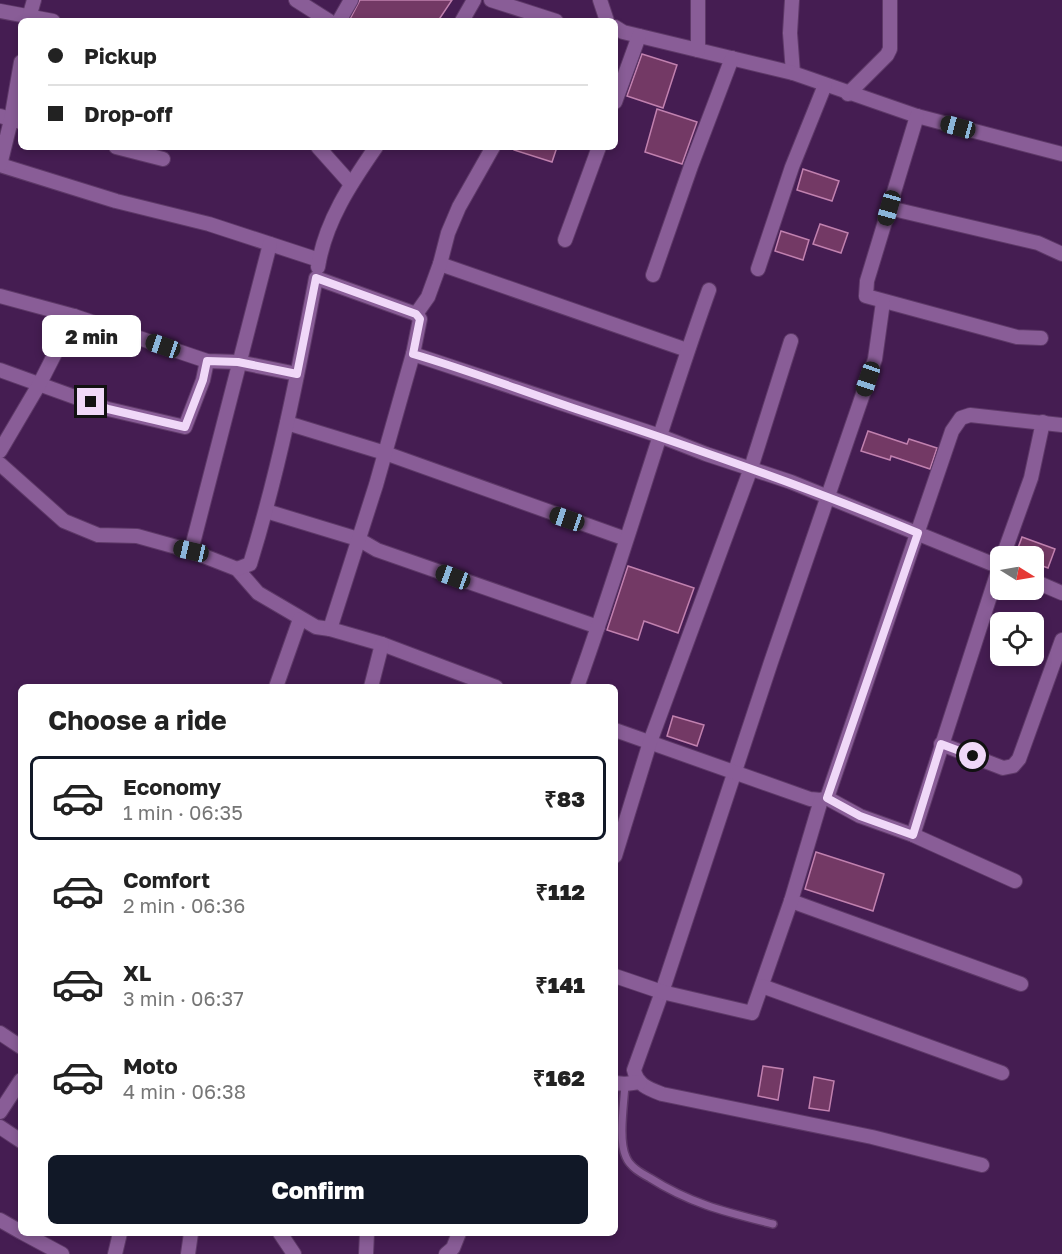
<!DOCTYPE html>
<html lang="en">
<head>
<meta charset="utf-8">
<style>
  :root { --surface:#fff; --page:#f6f6f6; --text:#222; --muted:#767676; --line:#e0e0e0; --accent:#111827 }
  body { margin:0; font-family:"Golos Text",sans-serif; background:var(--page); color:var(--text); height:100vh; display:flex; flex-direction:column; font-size:22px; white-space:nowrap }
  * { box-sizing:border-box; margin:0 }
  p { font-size:20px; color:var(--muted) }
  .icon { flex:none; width:33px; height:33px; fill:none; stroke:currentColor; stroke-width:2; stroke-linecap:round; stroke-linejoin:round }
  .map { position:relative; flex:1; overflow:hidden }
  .details { position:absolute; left:18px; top:684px; width:600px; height:552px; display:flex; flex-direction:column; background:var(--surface); border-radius:9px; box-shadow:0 3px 9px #0003 }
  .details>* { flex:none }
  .hud { position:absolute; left:18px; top:18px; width:600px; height:132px; border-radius:9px; box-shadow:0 3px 9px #0003; display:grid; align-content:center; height:132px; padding:0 30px; background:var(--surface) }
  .needle { width:39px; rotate:101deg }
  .tools { position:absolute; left:990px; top:546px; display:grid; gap:12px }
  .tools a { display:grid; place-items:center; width:54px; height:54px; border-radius:9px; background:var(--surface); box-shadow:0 3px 9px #0003; font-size:30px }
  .end { position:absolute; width:27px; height:27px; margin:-14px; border:8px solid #f0d8f8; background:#111; box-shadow:0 0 0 3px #111 }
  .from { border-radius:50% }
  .bubble { position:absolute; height:42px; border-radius:9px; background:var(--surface); box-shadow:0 3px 9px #0003; font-size:20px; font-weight:800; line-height:42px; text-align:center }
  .car { position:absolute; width:18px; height:36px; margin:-18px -9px; border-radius:8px; box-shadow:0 0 4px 2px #0007; background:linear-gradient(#222 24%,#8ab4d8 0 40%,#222 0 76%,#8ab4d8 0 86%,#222 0) }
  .hud b { display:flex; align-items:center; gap:21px; height:57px; font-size:22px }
  .hud b+b { border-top:2px solid var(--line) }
  .hud i { width:15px; height:15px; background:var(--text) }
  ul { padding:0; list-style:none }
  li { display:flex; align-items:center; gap:18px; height:84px; margin:0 12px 9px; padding:0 18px; border:3px solid transparent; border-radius:9px }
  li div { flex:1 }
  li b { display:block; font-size:22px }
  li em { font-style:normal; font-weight:800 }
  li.selected { border-color:var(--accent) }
  li>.icon { width:54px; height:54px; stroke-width:1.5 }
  h2 { padding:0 30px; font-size:27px; line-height:72px }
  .cta { display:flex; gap:12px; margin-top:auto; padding:12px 30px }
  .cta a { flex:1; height:69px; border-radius:9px; background:var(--accent); color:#fff; font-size:24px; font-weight:800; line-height:69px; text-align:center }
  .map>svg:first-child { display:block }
  .building { fill:#733965; stroke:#c181af; stroke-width:1.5 }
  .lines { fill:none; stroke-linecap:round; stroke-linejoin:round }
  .lane-casing { stroke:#5e3968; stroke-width:10 }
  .street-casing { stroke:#5e3968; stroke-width:16 }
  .lane { stroke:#895d97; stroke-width:7 }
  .street { stroke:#895d97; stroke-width:14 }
  .route { stroke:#f0d8f8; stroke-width:8 }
</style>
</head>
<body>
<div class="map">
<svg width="1062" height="1254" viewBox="0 0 1062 1254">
  <rect width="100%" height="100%" fill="#451d52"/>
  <g class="building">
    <path d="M360,0H452L438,21H349Z"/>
    <path d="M642,54L677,65L663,108L627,96Z"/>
    <path d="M657,109L697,122L682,164L645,152Z"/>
    <path d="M514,147H557L552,162L514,150Z"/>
    <path d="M803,169L839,181L832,201L797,190Z"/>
    <path d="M820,224L848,233L841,253L813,244Z"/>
    <path d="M781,231L809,240L803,260L775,251Z"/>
    <path d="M868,431L907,444L909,439L937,448L930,469L891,456L890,460L861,451Z"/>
    <path d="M1022,537L1055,549L1048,568L1034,563V556H1015Z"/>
    <path d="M628,566L694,588L678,633L644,621L638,640L607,630Z"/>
    <path d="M673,716L704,725L697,746L667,736Z"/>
    <path d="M816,852L884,874L873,911L805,889Z"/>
    <path d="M763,1066L783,1069L778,1100L758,1096Z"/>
    <path d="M814,1077L834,1081L829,1111L809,1108Z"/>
  </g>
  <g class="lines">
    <g class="lane-casing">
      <path id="lane" d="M625,1084C624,1104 618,1140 626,1157C630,1167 641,1173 650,1178C691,1204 726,1212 773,1224"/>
    </g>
    <g class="street-casing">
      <g id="street">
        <path d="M296,0L329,21"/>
        <path d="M491,0L556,21"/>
        <path d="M600,0L607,21"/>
        <path d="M792,0L790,33L793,73"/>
        <path d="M0,11L53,21"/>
        <path d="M28,21L34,0"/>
        <path d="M339,21L351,0"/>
        <path d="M462,21L474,0"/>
        <path d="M615,27L623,32L793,73L917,116L1062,154"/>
        <path d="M698,50V0"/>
        <path d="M848,94L887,55L890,49V0"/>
        <path d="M615,102L639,36"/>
        <path d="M0,116L21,122"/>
        <path d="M917,116L867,281L866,296L1017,337L1041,338"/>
        <path d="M116,147L163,159"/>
        <path d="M318,147L351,184"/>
        <path d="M0,165L116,201L209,224L319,260"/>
        <path d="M0,165L11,120L21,62"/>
        <path d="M889,208L1038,243L1062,254"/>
        <path d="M565,240L599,147"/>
        <path d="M440,264L687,350"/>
        <path d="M318,267C325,222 351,183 376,147"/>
        <path d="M758,269L792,167L825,85"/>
        <path d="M653,275L691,166L732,58"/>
        <path d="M0,296L74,316L207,361L238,362L297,374"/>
        <path d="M883,302L875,359L771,662L662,992L634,1070C637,1085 649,1089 662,1094L872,1137L982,1165"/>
        <path d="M416,314L420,319L413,354L660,436L706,454L791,482L1000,567"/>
        <path d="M416,314L428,297L440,264L448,233L459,207L493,147"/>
        <path d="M0,370L108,409L185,427L203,380L207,361"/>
        <path d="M287,423L385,453L626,539"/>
        <path d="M0,451L40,383L74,316"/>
        <path d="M0,464L64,521L98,535L137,536L191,551L237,569L258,593L316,627L330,629L382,644L496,687"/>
        <path d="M266,511L358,539L377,550L598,627"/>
        <path d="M191,551L270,244"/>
        <path d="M1003,556L1031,478L1043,422"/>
        <path d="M237,569L250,564C279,470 298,374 316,278L416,314"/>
        <path d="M1034,581L1062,593"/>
        <path d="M330,629L376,485L413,354"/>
        <path d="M276,687L300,619"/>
        <path d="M371,687L382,644"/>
        <path d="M577,687C624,556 662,421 709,290"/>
        <path d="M615,730L810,799L821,800L827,798L952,431L961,418L970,415L1062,425"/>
        <path d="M941,744L1003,768L1013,766L1019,759L1062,640"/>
        <path d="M827,798L860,816L913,835L1015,881"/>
        <path d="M913,835L1000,565"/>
        <path d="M615,856L650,742L751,468L791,341"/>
        <path d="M791,901L1021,984"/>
        <path d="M615,976L662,992L752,1013L791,901L821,800"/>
        <path d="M762,986L1002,1073"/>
        <path d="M0,1033L21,1047"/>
        <path d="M615,1083L625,1084L640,1082"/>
        <path d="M0,1112L21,1080"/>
        <path d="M0,1127L21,1141"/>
        <path d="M0,1220L21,1232"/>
        <path d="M23,1233L62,1254"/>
        <path d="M280,1233L294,1254"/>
        <path d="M115,1254L120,1233"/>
        <path d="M188,1254L191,1233"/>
        <path d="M366,1254L367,1233"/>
        <path d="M446,1254L453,1248L459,1233"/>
      </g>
    </g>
    <use href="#lane" class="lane"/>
    <use href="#street" class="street"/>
  </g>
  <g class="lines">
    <path class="route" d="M91,402L108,409L185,427L203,380L207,361L238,362L297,374L316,278L416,314L420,319L413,354C468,370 522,391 576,409C692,447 805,486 918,533L827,798L860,816L913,835L941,744L973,756"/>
  </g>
</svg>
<div class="tools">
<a><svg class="needle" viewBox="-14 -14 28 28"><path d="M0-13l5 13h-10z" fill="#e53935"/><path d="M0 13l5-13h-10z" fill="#767676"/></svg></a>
<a><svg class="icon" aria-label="locate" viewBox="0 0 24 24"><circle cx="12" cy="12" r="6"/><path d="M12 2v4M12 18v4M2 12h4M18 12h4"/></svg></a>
</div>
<i class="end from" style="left:973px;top:756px"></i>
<i class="end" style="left:91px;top:402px"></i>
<div class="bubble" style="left:42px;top:315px;width:99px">2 min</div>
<i class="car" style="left:958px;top:127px;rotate:285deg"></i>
<i class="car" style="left:889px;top:208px;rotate:196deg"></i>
<i class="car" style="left:163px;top:346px;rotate:289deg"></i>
<i class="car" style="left:868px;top:379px;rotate:199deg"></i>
<i class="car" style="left:567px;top:519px;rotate:289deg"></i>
<i class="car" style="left:191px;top:551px;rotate:283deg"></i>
<i class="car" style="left:453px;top:577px;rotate:290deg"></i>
<div class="hud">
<b><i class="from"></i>Pickup</b>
<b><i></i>Drop-off</b>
</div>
<section class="details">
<h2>Choose a ride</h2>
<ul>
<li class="selected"><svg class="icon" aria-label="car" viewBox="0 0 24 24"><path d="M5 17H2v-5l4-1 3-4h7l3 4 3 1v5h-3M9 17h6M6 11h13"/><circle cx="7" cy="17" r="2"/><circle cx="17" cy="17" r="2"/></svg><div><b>Economy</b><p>1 min · 06:35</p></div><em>₹83</em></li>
<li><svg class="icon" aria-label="car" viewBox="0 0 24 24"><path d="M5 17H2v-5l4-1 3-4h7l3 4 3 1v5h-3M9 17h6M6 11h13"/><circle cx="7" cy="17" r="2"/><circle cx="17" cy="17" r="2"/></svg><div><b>Comfort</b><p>2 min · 06:36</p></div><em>₹112</em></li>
<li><svg class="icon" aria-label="car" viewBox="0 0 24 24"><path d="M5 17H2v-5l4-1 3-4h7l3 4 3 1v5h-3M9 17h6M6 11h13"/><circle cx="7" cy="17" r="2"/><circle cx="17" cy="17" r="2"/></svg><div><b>XL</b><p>3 min · 06:37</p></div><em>₹141</em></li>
<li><svg class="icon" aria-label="car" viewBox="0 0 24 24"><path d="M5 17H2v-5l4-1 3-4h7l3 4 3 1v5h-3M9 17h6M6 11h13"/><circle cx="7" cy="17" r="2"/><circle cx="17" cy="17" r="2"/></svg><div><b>Moto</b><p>4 min · 06:38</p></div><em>₹162</em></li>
</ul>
<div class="cta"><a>Confirm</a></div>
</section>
</div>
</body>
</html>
